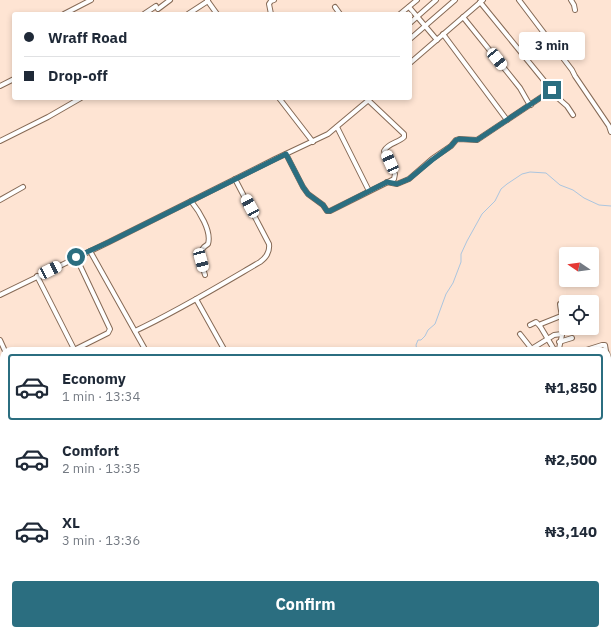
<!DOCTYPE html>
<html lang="en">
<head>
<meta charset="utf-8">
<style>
  :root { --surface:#fff; --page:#f6f6f7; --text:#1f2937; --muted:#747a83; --line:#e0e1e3; --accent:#2b6e80 }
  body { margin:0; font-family:"IBM Plex Sans",sans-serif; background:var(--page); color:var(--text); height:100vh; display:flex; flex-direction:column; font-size:15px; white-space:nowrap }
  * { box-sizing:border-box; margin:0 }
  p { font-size:13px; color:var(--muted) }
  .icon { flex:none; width:22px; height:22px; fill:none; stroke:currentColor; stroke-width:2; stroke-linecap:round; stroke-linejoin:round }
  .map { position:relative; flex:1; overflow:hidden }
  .side { position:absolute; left:0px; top:347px; width:611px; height:288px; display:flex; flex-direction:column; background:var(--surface); border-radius:12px 12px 0 0; box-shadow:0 2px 6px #0003 }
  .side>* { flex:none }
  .banner { position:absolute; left:12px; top:12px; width:400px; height:88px; border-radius:4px; box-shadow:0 2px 6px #0003; display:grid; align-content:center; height:88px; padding:0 12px; background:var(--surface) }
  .needle { width:26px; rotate:283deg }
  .fabs { position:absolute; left:559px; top:247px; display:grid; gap:8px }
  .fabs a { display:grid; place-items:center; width:40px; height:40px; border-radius:4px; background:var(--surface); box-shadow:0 2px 6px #0003; font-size:20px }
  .end { position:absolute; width:18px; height:18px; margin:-9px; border:5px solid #2b6e80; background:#fff; box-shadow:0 0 0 2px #fff }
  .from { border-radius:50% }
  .bubble { position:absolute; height:28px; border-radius:4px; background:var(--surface); box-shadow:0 2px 6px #0003; font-size:13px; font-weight:800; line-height:28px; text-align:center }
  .car { position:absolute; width:12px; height:24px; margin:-12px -6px; border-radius:5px; box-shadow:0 0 3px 1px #0007; background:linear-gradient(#fff 24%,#345 0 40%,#fff 0 76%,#345 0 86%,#fff 0) }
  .banner b { display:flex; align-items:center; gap:14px; height:38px; font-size:15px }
  .banner b+b { border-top:1px solid var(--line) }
  .banner i { width:10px; height:10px; background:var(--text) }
  ul { padding:7px 0 0; list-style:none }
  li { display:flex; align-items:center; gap:12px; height:66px; margin:0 8px 6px; padding:0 4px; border:2px solid transparent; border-radius:4px }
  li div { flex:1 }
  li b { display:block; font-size:15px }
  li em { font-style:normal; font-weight:800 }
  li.current { border-color:var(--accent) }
  li>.icon { width:36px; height:36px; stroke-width:1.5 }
  .action { display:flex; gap:8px; margin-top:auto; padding:8px 12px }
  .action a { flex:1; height:46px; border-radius:4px; background:var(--accent); color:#fff; font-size:16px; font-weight:800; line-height:46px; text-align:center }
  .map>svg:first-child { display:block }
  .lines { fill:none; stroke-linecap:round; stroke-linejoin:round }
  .stream { stroke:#abc5df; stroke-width:1 }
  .minor-casing { stroke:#866a56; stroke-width:6 }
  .minor { stroke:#fff; stroke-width:4 }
  .route { stroke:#2b6e80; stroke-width:5 }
</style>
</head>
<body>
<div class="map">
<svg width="611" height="635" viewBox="0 0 611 635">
  <rect width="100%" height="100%" fill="#fee4d3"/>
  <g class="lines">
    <g class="stream">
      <path d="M417,351L416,345L418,340H421L425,336L428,330L435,324L446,294L453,283L461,262V254L467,241L482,214L495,201L501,189L507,184L522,174L530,172L546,173L560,185L573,190L584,198L599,205L611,206"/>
      <path d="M0,580L4,581"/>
      <path d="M291,631L293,635"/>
    </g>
    <g class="minor-casing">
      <g id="minor">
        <path d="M207,0L217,14"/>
        <path d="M519,0L572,70L575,76L609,126L611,132"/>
        <path d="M571,0L574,5L575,10"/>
        <path d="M480,2L559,99L567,106L573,115"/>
        <path d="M335,7L340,14"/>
        <path d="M409,7L437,40"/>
        <path d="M158,9L170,0"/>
        <path d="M64,14L91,0"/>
        <path d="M144,14L156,6"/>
        <path d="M188,14L208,1"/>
        <path d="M271,14L269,4L271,1L274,0"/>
        <path d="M400,14L417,0"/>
        <path d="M463,17L520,88L528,102L531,105"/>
        <path d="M410,23L436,0"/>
        <path d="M443,34L507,120"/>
        <path d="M410,39L455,0"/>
        <path d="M410,63L483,0"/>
        <path d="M0,86L14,79"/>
        <path d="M279,98L313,142"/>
        <path d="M337,127L369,191"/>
        <path d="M0,141L48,117L81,98"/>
        <path d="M286,154L303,187L308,194L323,205L327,211H330L394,179L395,174L384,151C388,143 398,143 404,137V134L368,100"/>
        <path d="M387,182L397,184L409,179L432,159L451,146L456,140L459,139L477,140L552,90"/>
        <path d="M0,200L23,187"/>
        <path d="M191,201C199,211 212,231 208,244L204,247L199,254L205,275"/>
        <path d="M90,251L146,351"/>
        <path d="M37,276L75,351"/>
        <path d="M0,295L109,242L275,159L328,134L371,98"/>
        <path d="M196,299L225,351"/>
        <path d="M530,325L536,322L540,326"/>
        <path d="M135,331C178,311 219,286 260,262C267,257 270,252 269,244L235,179"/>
        <path d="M520,334L531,348"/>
        <path d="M0,340L5,351"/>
        <path d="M559,342L572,338"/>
        <path d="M74,350L108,333L110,329L76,257"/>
        <path d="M528,351L554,335L562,334"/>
        <path d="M555,351L540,326L541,324L561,316"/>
        <path d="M559,351C559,345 561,341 562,335C565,325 561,314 560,304"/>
        <path d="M583,351L602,345H605L606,351"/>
        <path d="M607,353L608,357L607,358"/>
        <path d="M607,376L611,374"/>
        <path d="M607,396H611"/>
        <path d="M607,431L611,423"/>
        <path d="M607,448L611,444"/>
        <path d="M0,453L4,451"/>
        <path d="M0,459L4,468"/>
        <path d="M0,502L4,500"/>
        <path d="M0,601L4,604"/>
        <path d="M56,631L67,635"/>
        <path d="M468,631L474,635"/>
        <path d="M524,631L528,635"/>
        <path d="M407,635L408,631"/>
        <path d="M433,635L434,631"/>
        <path d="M574,635L577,631"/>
      </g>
    </g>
    <use href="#minor" class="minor"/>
  </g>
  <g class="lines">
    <path class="route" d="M76,257L109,242L286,154L303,187L308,194L323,205L327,211H330L387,182L397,184L409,179L432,160L451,146L456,140L459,139L477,140L552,90"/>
  </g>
</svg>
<div class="fabs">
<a><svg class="needle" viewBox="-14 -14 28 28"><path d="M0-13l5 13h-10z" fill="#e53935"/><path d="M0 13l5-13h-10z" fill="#747a83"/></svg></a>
<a><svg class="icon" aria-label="locate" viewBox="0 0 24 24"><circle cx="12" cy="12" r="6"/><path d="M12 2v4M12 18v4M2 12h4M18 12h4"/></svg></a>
</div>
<i class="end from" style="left:76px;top:257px"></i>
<i class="end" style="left:552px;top:90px"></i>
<div class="bubble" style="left:519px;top:32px;width:66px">3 min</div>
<i class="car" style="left:497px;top:59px;rotate:141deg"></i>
<i class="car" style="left:390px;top:162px;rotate:336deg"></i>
<i class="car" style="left:250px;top:206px;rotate:332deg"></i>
<i class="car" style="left:201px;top:260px;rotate:165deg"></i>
<i class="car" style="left:50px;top:270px;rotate:64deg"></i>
<div class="banner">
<b><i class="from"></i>Wraff Road</b>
<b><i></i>Drop-off</b>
</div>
<section class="side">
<ul>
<li class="current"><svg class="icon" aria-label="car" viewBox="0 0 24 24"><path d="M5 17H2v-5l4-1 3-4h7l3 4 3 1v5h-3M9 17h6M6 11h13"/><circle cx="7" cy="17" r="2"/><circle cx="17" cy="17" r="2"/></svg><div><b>Economy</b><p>1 min · 13:34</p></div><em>₦1,850</em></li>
<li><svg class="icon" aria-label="car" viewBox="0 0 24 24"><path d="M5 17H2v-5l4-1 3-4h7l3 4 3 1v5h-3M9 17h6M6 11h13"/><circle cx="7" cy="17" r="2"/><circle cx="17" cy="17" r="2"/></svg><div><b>Comfort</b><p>2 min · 13:35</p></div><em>₦2,500</em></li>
<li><svg class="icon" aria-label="car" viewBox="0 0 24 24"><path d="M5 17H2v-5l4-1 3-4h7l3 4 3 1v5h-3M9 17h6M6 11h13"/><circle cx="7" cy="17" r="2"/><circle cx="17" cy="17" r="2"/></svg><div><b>XL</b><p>3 min · 13:36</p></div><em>₦3,140</em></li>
</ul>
<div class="action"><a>Confirm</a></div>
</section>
</div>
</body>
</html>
